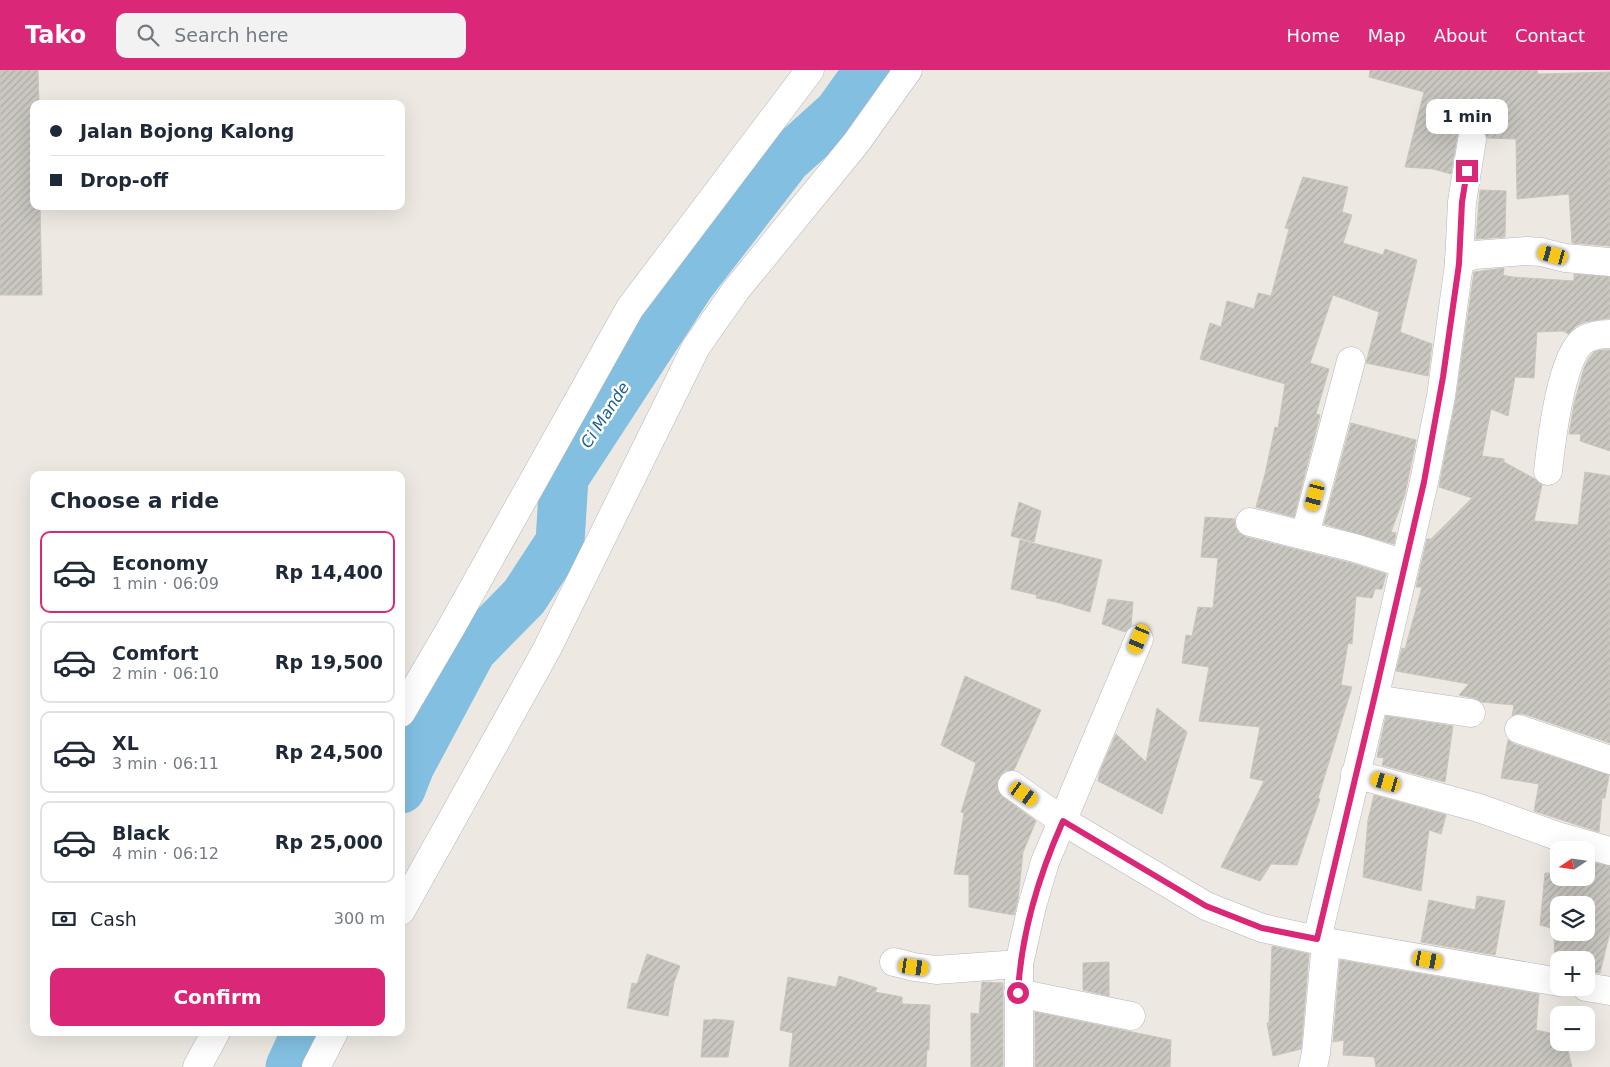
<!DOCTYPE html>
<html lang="en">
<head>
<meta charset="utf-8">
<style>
  :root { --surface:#fff; --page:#f2f2f3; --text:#1f2937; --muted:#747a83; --line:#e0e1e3; --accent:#db2777 }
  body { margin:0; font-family:"DejaVu Sans",sans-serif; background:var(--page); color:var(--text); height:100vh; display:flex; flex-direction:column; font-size:19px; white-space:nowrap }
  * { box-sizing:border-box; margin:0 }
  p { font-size:16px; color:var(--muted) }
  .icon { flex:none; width:28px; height:28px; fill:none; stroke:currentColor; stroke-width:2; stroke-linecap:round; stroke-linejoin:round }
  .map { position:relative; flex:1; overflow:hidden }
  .details { position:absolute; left:30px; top:401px; width:375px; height:565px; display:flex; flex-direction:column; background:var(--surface); border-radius:10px; box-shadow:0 5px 20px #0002 }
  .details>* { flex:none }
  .guide { position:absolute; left:30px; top:30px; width:375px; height:110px; border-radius:10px; box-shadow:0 5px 20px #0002; display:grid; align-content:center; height:110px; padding:0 20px; background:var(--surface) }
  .needle { width:32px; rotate:257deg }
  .buttons { position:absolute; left:1550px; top:771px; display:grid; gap:10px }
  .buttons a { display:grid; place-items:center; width:45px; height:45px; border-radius:10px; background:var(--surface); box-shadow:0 5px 20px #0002; font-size:25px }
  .end { position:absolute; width:22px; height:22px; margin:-11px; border:6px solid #db2777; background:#fff; box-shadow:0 0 0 2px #fff }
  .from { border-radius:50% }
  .bubble { position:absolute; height:35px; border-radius:10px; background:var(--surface); box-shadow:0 5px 20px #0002; font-size:16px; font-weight:800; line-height:35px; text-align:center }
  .car { position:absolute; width:15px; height:30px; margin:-15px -8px; border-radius:6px; box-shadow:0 0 4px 1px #0007; background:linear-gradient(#f5c518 24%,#345 0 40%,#f5c518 0 76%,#345 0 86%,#f5c518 0) }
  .guide b { display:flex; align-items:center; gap:18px; height:48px; font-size:19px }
  .guide b+b { border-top:1px solid var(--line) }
  .guide i { width:12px; height:12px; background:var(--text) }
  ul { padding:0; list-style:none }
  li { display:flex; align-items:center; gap:15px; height:82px; margin:0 10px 8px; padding:0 10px; border:2px solid var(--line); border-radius:10px }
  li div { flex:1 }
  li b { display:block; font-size:19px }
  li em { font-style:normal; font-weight:800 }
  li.active { border-color:var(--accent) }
  li>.icon { width:45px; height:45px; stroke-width:1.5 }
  h2 { padding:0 20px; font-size:22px; line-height:60px }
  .pay { display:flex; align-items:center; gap:12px; height:55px; padding:0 20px; font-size:19px }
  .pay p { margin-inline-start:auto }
  .primary-button { display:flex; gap:10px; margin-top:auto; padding:10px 20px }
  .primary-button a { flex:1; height:58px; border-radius:10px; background:var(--accent); color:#fff; font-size:20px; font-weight:800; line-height:58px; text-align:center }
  header { display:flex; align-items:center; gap:30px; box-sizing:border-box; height:70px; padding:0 25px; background:var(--accent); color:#fff }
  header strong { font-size:24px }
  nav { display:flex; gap:28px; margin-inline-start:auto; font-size:18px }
  .search { width:350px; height:45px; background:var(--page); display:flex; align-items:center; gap:12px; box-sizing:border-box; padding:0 18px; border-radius:10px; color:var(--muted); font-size:19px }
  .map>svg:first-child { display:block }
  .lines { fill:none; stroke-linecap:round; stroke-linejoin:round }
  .river { stroke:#82bfe1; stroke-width:49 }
  .building { fill:url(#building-hatch); stroke:#c8c5bb; fill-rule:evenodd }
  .minor-casing { stroke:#b5b6bf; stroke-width:29 }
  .minor { stroke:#fff; stroke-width:28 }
  .route { stroke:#db2777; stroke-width:6 }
  .labels { text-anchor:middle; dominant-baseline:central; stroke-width:5; stroke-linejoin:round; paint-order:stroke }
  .water-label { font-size:16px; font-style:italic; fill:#1e5f90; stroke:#fff }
</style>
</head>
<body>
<header>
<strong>Tako</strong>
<div class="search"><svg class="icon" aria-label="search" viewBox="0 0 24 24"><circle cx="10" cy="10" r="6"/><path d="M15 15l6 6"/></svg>Search here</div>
<nav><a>Home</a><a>Map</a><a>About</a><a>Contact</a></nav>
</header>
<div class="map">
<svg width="1610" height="997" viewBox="0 0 1610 997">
  <defs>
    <pattern id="building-hatch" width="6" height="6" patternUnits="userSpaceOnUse" patternTransform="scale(1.25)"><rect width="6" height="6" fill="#c9c7c0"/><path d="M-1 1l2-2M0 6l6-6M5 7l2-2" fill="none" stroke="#adaba5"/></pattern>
  </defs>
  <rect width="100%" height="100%" fill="#ede9e2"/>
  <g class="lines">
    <g class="river">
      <path d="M401,719L410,696L472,580L524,527L560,472L564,408L691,213L787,89L838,43L869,0"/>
      <path d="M290,997L306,962"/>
    </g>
  </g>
  <g class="building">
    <path d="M0,0H38L39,34H34V136H40L42,225H0Z"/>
    <path d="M1370,0H1537L1538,4L1610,2V176L1572,173L1569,124L1517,129L1516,69L1487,68L1481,58L1475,55H1467L1460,60L1457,67L1451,104L1433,99L1405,97L1424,22L1369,7Z"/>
    <path d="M1303,107L1348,117L1342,142L1352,145L1343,173L1383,185L1385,179L1417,190L1400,262L1432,274L1428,306L1366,293L1379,242L1333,225L1310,293L1329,299L1316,344L1320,345L1294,447L1256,437L1265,404L1275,357L1278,358L1285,314L1200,289L1210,253L1221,257L1227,231L1254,239L1258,223L1271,226L1289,159L1285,158Z"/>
    <path d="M1480,120L1506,121L1505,167L1476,169Z"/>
    <path d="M1504,198L1503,205L1512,207L1574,211V204L1610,207V248L1585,252L1576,256L1569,264L1563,261L1537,262L1534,308L1515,307L1508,346L1491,339L1482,386L1504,389V392L1535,409L1542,415L1534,451L1578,455L1585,402L1610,406V673L1524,644H1516L1512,646L1514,635L1482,632L1474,628L1459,625L1469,614L1396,601L1402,578L1405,579L1422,517H1416L1427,469H1431L1472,428L1439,417L1456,328L1474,202Z"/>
    <path d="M1600,280H1610V381L1580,371L1581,364H1569L1574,334L1584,298L1589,288L1594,282Z"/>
    <path d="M1351,353L1416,370L1405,424L1391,462L1396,463L1394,474L1324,454Z"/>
    <path d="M1019,432L1041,441L1034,472L1011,466Z"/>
    <path d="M1205,447L1235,449V456L1239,463L1246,467L1351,493L1386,504L1382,519H1375L1372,528L1356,526L1352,574L1348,573L1341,615L1352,617L1328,695L1318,728L1320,729L1297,795L1271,794L1260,811L1221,797L1264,711L1250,708L1260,657L1199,651L1209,597L1182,593L1186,565L1192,566L1198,537L1213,538L1218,488L1201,487Z"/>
    <path d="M1020,470L1102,490L1090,542L1056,532L1036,528L1037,525L1011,519Z"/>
    <path d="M1108,529L1133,532L1131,556L1125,562L1102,554Z"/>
    <path d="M965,606L1041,640L1014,700L1005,701L1000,706L997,713L998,721L1003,727L1036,751L1023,782L1018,829L1014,845L969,837V805L954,804L964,743L961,742L976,693L941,675Z"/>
    <path d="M1157,638L1187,662L1162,744L1098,711L1100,701L1116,664L1146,692Z"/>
    <path d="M1386,646L1453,656L1445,712L1382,695L1384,688L1377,687Z"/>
    <path d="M1508,670L1514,674L1609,705L1605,728H1602L1599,762L1534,741L1539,714L1501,708Z"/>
    <path d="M1374,725L1446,745L1441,764L1429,760L1421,821L1363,807L1368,750Z"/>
    <path d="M1586,791L1610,796V862L1600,903L1586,902V890H1559V896H1555L1554,859L1540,855L1545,803L1559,804V808H1586ZM1559,835H1586V862H1559Z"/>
    <path d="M1477,826L1505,831L1495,885L1421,872L1429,830L1475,840Z"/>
    <path d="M1272,876L1309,884L1301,979L1273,986L1267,953H1269Z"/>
    <path d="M647,884L680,896L674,912L668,946L627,938L632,913L637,914Z"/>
    <path d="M1340,890L1539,924L1536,960L1559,965V972H1566L1572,997H1376L1374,987L1343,985L1344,970L1333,972Z"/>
    <path d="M1109,892V926L1083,920V893Z"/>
    <path d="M839,906L877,918L875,922L902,927V934L930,935L929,980H927L926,997H789L793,963L780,960L788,907L836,917Z"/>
    <path d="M982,912L1003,913V997H971V943L979,944Z"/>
    <path d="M1035,942L1171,970L1170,997H1035Z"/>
    <path d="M713,949L734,951L728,987H701L704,950H713Z"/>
  </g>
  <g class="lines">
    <g class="minor-casing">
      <g id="minor">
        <path d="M1459,190L1474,185L1527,181L1541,182L1565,188L1610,192"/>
        <path d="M1548,401C1551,374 1561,284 1584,270C1592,265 1601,264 1610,264"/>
        <path d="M1250,452L1355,478L1405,494"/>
        <path d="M1305,465L1351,291"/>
        <path d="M1374,629L1471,643"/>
        <path d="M401,643L452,556L630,238L810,0"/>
        <path d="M1519,659L1610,690"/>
        <path d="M1355,704L1479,738L1557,766L1610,781"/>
        <path d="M1012,715L1063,751L1206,836L1262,858L1326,872L1559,912"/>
        <path d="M401,841L547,579L696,277L736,220L856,73L908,0"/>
        <path d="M1317,869L1374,629L1424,412L1441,326L1459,194L1462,132L1472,70"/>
        <path d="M894,892L914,897L936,900L1019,894"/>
        <path d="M1586,917L1610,921"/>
        <path d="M1018,923L1131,946"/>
        <path d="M197,997L216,962"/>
        <path d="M316,997L334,962"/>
        <path d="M1019,997V894L1032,836L1045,792L1139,569"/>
        <path d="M1313,997L1316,983L1326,872"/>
      </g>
    </g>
    <use href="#minor" class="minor"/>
  </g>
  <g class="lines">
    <path class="route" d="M1018,923C1021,864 1039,805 1063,751L1206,836L1262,858L1317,869L1374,629L1424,412L1443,307L1459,194L1462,132L1467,101"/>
  </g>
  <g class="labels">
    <g class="water-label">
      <text transform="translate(605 345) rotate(-57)">Ci Mande</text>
    </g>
  </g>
</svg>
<div class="buttons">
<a><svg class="needle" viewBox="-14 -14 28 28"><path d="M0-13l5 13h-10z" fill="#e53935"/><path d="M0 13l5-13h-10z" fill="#747a83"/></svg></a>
<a><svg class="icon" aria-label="layers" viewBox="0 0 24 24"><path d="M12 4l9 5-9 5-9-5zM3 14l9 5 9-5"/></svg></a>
<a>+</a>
<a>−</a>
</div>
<i class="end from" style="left:1018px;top:923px"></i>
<i class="end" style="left:1467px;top:101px"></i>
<div class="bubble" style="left:1426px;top:29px;width:82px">1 min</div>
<i class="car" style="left:1553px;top:185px;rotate:285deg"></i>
<i class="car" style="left:1315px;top:426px;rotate:195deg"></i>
<i class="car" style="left:1139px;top:569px;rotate:203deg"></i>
<i class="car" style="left:1386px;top:712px;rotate:286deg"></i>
<i class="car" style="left:1024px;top:724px;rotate:125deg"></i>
<i class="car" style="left:1428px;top:890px;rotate:100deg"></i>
<i class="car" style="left:914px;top:897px;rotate:98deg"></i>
<div class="guide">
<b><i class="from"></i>Jalan Bojong Kalong</b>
<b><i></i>Drop-off</b>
</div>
<section class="details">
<h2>Choose a ride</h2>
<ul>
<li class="active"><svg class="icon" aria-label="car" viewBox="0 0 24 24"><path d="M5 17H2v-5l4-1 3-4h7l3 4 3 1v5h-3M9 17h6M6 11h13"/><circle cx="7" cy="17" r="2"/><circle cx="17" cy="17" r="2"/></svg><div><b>Economy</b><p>1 min · 06:09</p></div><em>Rp 14,400</em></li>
<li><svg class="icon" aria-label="car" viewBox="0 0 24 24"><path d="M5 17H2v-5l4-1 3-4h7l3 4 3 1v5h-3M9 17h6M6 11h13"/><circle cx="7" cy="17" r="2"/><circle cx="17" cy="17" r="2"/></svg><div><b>Comfort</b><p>2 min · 06:10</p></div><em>Rp 19,500</em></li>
<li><svg class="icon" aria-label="car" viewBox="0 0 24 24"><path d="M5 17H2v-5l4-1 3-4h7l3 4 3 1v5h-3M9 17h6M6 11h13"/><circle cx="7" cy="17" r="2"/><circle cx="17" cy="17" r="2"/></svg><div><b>XL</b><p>3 min · 06:11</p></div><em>Rp 24,500</em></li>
<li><svg class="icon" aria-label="car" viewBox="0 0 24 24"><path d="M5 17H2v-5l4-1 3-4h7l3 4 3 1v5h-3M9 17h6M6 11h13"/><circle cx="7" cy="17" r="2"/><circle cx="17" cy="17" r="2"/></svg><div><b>Black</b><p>4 min · 06:12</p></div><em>Rp 25,000</em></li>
</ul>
<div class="pay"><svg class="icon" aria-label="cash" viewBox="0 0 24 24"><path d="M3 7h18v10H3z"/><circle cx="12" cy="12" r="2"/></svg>Cash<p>300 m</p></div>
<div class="primary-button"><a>Confirm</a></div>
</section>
</div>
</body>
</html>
